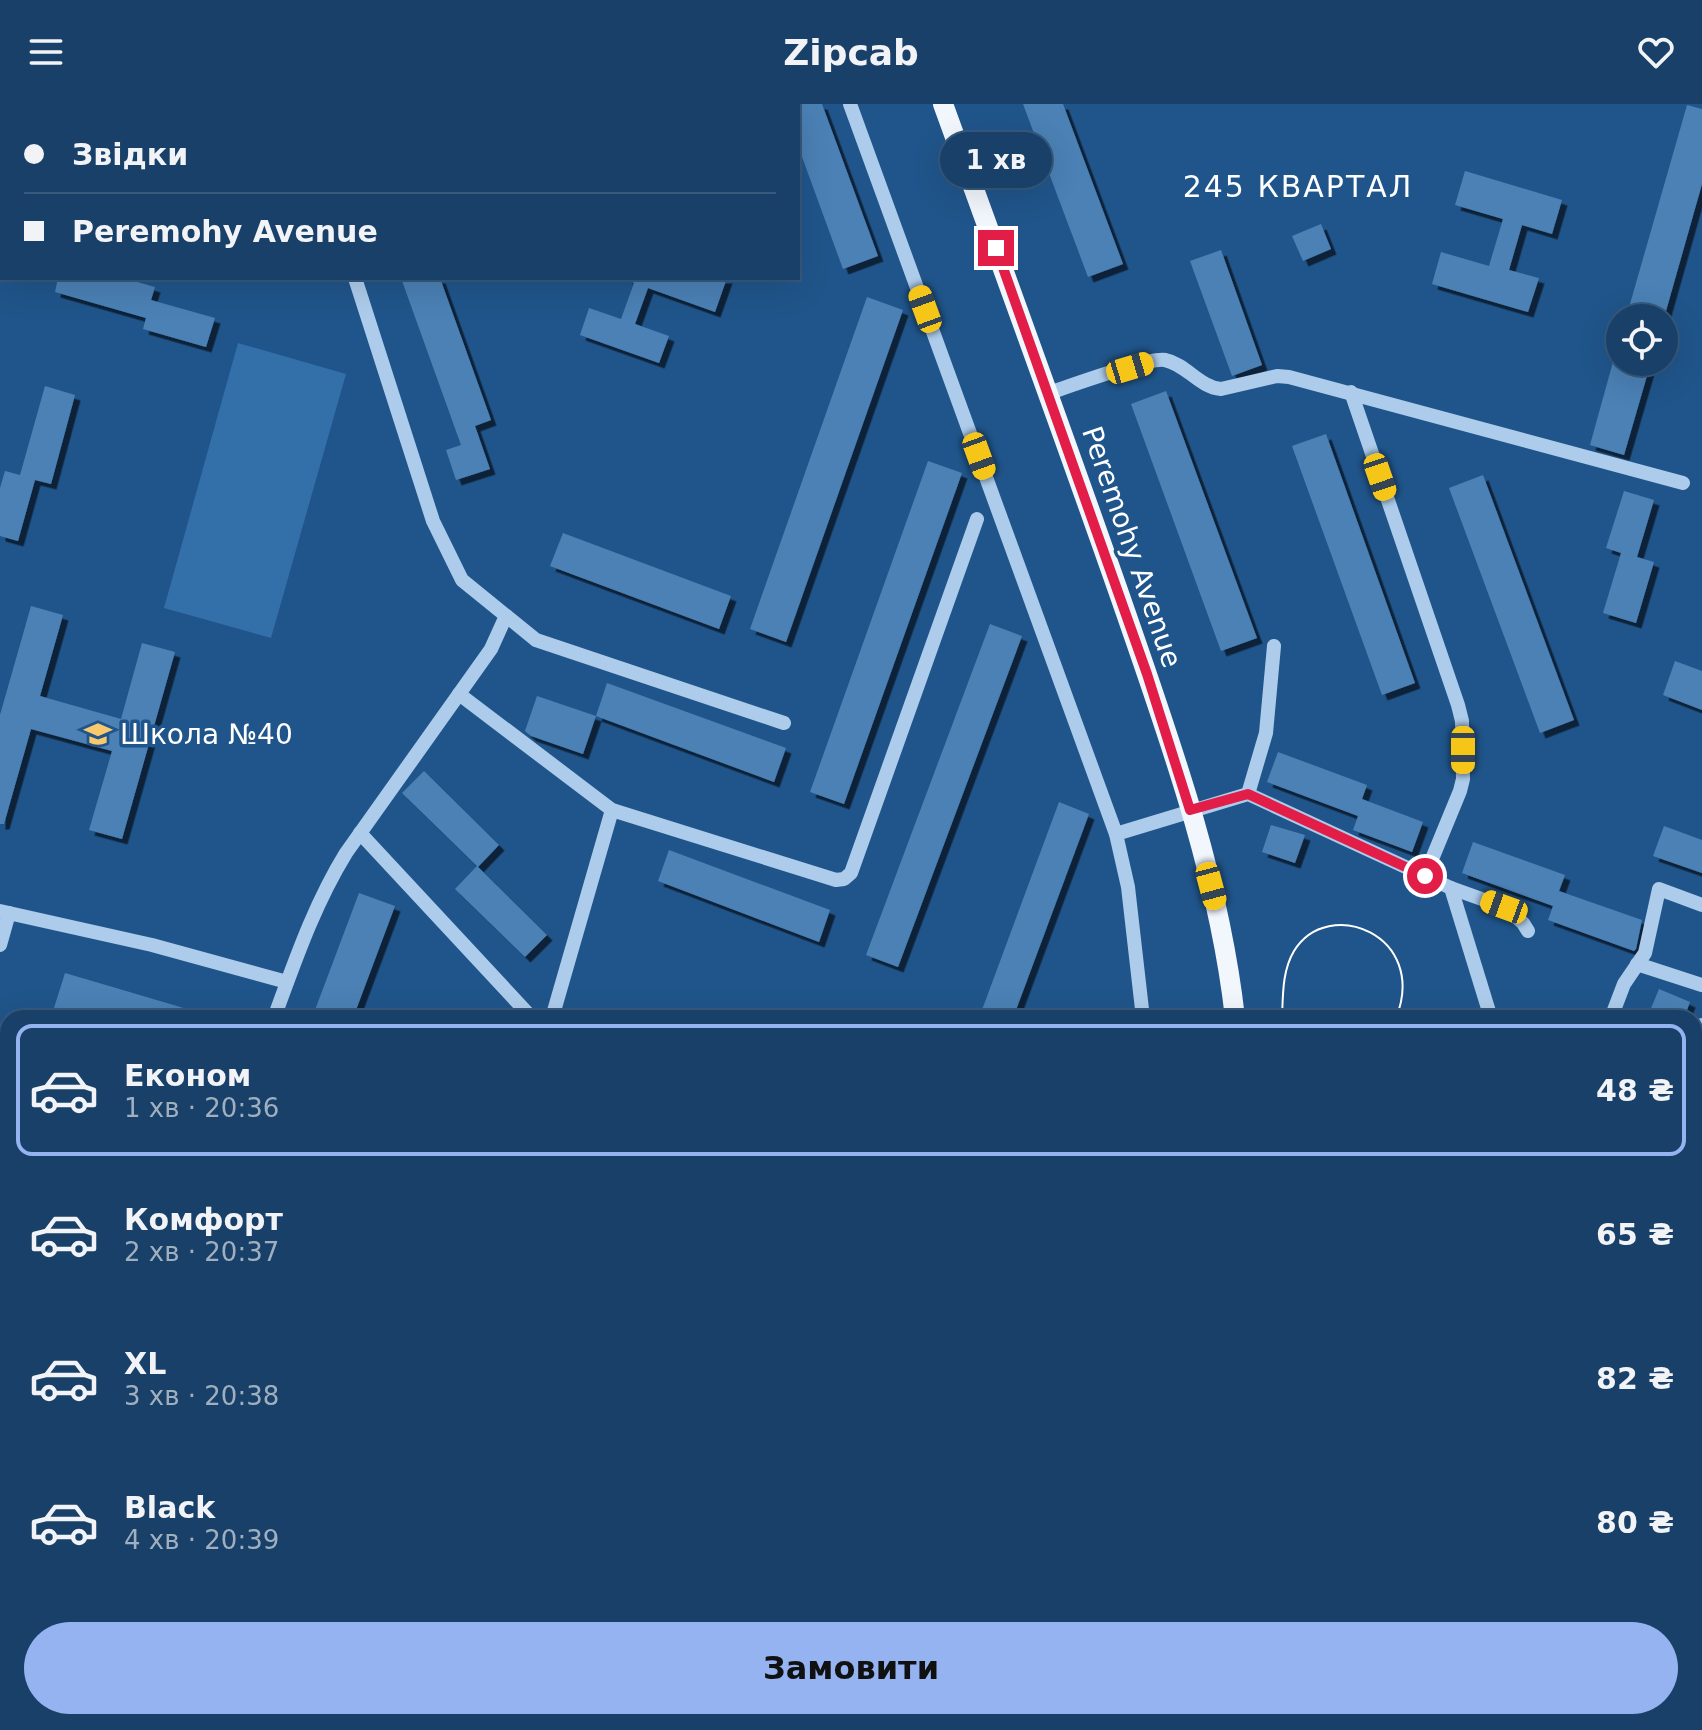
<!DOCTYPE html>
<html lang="uk">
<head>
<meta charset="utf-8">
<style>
  :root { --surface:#184068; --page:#254b71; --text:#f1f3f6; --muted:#9fafc0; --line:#36597c; --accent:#95b2f1 }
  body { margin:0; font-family:"DejaVu Sans",sans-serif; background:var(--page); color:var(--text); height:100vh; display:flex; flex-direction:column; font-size:30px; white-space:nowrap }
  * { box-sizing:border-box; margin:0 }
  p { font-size:26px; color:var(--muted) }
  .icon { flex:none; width:44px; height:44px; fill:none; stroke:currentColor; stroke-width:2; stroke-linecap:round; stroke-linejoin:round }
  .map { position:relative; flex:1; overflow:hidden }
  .side { position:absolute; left:0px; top:906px; width:1702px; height:720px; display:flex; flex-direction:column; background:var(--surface); border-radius:24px 24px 0 0; box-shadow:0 8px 32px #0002,0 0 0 2px var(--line) }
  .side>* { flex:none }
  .top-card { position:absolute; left:0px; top:0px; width:800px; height:176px; box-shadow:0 8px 32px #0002,0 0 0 2px var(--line); display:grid; align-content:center; height:176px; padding:0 24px; background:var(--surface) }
  .controls { position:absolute; left:1606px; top:200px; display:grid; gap:16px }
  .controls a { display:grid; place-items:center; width:72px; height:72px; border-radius:50%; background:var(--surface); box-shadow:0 8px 32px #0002,0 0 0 2px var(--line); font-size:40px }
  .end { position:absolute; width:36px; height:36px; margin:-18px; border:10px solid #e11d48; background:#fff; box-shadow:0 0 0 4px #fff }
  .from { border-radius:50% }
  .bubble { position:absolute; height:56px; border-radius:28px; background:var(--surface); box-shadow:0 8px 32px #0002,0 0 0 2px var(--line); font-size:26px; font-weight:600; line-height:56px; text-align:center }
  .car { position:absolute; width:24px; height:48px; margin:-24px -12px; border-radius:10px; box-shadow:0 0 6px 2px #0007; background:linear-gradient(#f5c518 24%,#345 0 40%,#f5c518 0 76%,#345 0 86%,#f5c518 0) }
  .top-card b { display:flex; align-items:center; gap:28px; height:76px; font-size:30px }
  .top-card b+b { border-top:2px solid var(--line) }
  .top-card i { width:20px; height:20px; background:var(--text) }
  ul { padding:14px 0 0; list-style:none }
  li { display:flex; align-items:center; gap:24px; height:132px; margin:0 16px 12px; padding:0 8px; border:4px solid transparent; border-radius:16px }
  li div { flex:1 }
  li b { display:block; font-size:30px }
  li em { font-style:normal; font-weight:600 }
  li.current { border-color:var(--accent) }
  li>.icon { width:72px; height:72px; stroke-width:1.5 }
  .primary-button { display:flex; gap:16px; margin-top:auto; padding:16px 24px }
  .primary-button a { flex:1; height:92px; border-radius:48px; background:var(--accent); color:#111; font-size:32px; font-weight:600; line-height:92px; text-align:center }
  header { display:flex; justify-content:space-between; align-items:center; height:104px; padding:0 24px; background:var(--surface); font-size:36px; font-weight:600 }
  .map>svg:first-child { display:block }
  .green { fill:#336fa9 }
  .building { fill:#4c81b5; filter:url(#shadow) }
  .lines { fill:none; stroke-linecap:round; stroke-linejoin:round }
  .minor { stroke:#adcceb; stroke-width:14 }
  .major { stroke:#f2f7fe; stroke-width:20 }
  .tram { stroke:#fff; stroke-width:2 }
  .route { stroke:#e11d48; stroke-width:10 }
  .labels { text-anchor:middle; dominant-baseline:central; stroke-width:7; stroke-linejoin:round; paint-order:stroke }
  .street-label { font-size:28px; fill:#fff; stroke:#20558b }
  .poi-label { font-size:28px; fill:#fff; stroke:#20558b; text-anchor:start }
  .neighbourhood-label { font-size:30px; letter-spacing:2px; fill:#fff; stroke:#20558b }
</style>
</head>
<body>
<header><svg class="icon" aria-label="menu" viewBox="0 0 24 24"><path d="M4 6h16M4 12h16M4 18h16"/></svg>Zipcab<svg class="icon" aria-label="heart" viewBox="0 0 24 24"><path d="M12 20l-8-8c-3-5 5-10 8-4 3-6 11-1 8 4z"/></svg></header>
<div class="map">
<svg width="1702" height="1626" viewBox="0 0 1702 1626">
  <defs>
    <filter id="shadow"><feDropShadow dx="5.5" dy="5.5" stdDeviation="0" flood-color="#0009"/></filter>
  </defs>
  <rect width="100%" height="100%" fill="#20558b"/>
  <g class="green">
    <path d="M0,0H155L2,2L0,121Z"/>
    <path d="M238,239L346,270L271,534L164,504Z"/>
  </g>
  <g class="building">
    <path d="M798,0H822L878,152L843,165L798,42Z"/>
    <path d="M1023,0H1063L1123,160L1088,173Z"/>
    <path d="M1687,1L1702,5V80L1664,214H1626Z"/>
    <path d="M1465,67L1562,96L1552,130L1522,121L1509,166L1539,174L1528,208L1432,180L1441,148L1489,162L1503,115L1455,101Z"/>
    <path d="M1321,120L1331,145L1303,157L1292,132Z"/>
    <path d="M1221,146L1262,261L1232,272L1190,157Z"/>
    <path d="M58,174H123L155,183L151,196L215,214L206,243L143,225L146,214L55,188Z"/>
    <path d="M401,174H440L491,316L475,322L490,365L456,376L446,346L461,341Z"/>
    <path d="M626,174H727L715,208L648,184L635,220L669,232L659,259L580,231L589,204L621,215L634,179Z"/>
    <path d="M867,193L903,206L786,538L750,525Z"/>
    <path d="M1613,258H1651L1624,351L1590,341Z"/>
    <path d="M45,282L75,291L51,380L35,376L18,437L0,432V384L5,367L20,371Z"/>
    <path d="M1166,287L1257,534L1221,547L1131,300Z"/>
    <path d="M1326,330L1415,579L1382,591L1292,342Z"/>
    <path d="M928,357L962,369L844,700L810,688Z"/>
    <path d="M1483,371L1574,616L1540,629L1449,384Z"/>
    <path d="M1624,387L1654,396L1637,453L1654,458L1636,519L1603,509L1621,449L1606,444Z"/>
    <path d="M563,429L731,492L719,525L550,462Z"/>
    <path d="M31,502L63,511L40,592L121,615L142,539L175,548L122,735L89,726L112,647L31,625L4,720H0V611Z"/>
    <path d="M990,520L1022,532L898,863L866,851Z"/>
    <path d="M1675,557L1702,567V606L1663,591Z"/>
    <path d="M607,579L786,644L774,678L596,612Z"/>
    <path d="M537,592L596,612L583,650L531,632L525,627Z"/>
    <path d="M1278,648L1367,681L1362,695L1423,718L1412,748L1353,726L1358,712L1267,678Z"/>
    <path d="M424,667L499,741L478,763L547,831L525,853L455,785L477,762L402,689Z"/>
    <path d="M1059,698L1089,710L1013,914H979Z"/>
    <path d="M1271,721L1305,731L1295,759L1262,748Z"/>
    <path d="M1664,722L1702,736V769L1653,752Z"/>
    <path d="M1473,738L1565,771L1559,787L1642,816L1636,845L1634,847L1548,816L1553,802L1462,769Z"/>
    <path d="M669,746L830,806L819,838L658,777Z"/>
    <path d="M359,789L395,802L353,914H312Z"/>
    <path d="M65,869L204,910L203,914H89L54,904Z"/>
    <path d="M1659,885L1690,898L1684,914H1647Z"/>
  </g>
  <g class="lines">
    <g class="minor">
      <path d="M300,0V2"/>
      <path d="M850,0L1116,730L1128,783L1143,914"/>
      <path d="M66,2H86"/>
      <path d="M193,2L198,0"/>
      <path d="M0,146L2,144"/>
      <path d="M355,174L433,417L462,476L536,536L784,619"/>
      <path d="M1351,288L1458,601L1462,617L1463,675L1460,687L1425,772"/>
      <path d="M1049,289C1070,282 1149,253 1165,256C1186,260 1199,283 1221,285L1277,272L1289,273L1683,379"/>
      <path d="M459,590L612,706L836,776L844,775L851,769L977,415"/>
      <path d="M1248,690L1266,629L1274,542"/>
      <path d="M360,729L532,914"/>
      <path d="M1116,730L1248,690L1451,784L1504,803L1523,819L1528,827"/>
      <path d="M1451,784L1491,914"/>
      <path d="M0,807L152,841L287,878"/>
      <path d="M0,841L9,809"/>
      <path d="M1637,860L1702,881"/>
      <path d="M274,914C295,857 314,801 346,749L491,545L506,512"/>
      <path d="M552,914L612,706"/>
      <path d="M1611,914L1624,880L1645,849L1659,785L1702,801"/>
      <path d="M1694,941L1702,921"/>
      <path d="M1694,1112L1702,1114"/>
      <path d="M1694,1362L1702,1409"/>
      <path d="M1694,1483L1702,1462"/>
      <path d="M0,1567L8,1536"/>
      <path d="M1383,1618L1405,1626"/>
      <path d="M1300,1626L1302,1618"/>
      <path d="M1551,1626L1554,1618"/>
      <path d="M1639,1626L1642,1618"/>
    </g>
    <g class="major">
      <path d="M943,0C1003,165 1063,329 1121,495C1168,631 1219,770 1235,914"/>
      <path d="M1061,1626L1064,1618"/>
    </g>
    <g class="tram">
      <path d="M1282,914C1283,892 1282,867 1294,847C1328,791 1429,831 1396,914"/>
      <path d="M1138,1626L1141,1618"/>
    </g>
  </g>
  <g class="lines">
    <path class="route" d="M996,144L1147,570L1190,706L1248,690L1425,772"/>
  </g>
  <defs>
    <g id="school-bare" transform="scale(2.16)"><path d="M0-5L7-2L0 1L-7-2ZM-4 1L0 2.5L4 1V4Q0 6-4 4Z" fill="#f9c96d" stroke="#20558b" stroke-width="2.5" paint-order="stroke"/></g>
  </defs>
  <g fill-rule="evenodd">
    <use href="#school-bare" x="98" y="630"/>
  </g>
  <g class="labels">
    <g class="street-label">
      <text transform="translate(1132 443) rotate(71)">Peremohy Avenue</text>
    </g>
    <g class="poi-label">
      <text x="120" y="630">Школа №40</text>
    </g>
    <g class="neighbourhood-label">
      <text x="1298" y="82">245 КВАРТАЛ</text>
    </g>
  </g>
</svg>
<div class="controls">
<a><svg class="icon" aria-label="locate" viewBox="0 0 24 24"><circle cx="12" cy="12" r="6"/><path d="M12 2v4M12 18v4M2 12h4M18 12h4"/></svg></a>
</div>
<i class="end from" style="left:1425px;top:772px"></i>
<i class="end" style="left:996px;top:144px"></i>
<div class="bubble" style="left:940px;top:28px;width:112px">1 хв</div>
<i class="car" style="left:925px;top:205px;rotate:340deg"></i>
<i class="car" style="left:1130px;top:264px;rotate:73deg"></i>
<i class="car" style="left:979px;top:352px;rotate:160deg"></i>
<i class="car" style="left:1380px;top:373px;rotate:161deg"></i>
<i class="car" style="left:1463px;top:646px;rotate:180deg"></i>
<i class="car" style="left:1211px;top:782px;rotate:165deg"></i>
<i class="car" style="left:1504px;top:803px;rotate:290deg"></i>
<div class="top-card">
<b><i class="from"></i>Звідки</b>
<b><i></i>Peremohy Avenue</b>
</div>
<section class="side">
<ul>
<li class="current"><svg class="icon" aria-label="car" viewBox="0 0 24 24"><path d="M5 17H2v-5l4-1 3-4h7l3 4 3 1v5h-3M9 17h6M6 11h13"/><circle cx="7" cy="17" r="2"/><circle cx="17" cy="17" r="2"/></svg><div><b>Економ</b><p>1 хв · 20:36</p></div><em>48 ₴</em></li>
<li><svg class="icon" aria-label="car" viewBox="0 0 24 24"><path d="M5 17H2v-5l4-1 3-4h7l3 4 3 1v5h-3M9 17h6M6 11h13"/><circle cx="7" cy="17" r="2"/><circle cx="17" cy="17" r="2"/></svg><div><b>Комфорт</b><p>2 хв · 20:37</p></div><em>65 ₴</em></li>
<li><svg class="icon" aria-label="car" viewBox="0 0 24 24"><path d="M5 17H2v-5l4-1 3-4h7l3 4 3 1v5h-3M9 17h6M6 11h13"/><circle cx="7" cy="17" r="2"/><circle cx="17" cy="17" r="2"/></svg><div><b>XL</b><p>3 хв · 20:38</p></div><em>82 ₴</em></li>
<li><svg class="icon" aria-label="car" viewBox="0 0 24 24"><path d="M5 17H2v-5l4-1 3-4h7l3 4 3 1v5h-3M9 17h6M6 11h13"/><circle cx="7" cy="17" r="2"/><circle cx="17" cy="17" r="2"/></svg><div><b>Black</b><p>4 хв · 20:39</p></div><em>80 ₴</em></li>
</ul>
<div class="primary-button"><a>Замовити</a></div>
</section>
</div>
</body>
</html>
